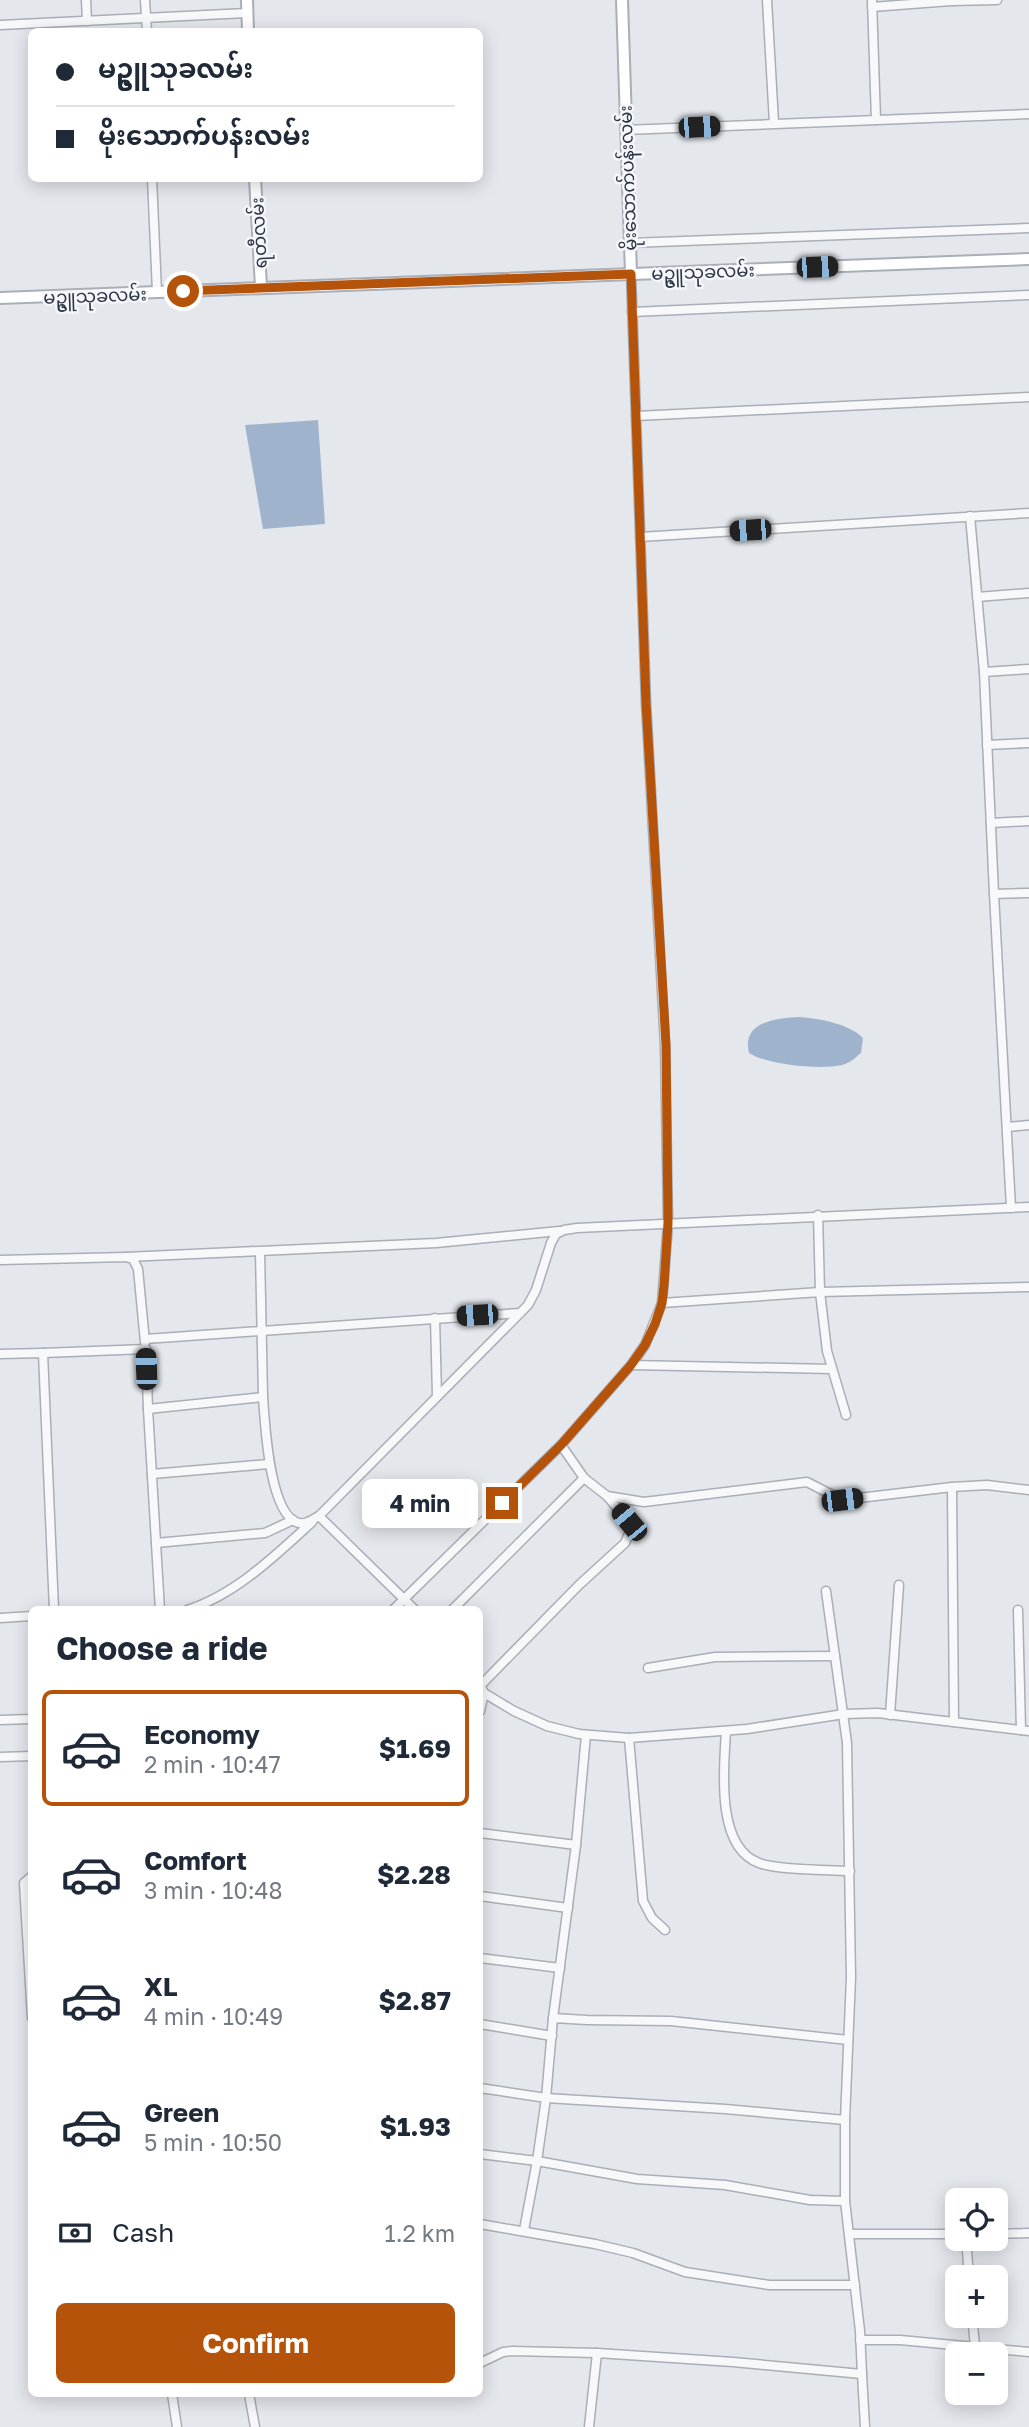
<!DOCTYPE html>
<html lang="en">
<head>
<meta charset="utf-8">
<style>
  :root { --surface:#fff; --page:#f6f6f7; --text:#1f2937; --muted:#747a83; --line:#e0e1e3; --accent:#b45309 }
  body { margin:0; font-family:"Golos Text","Noto Sans Myanmar",sans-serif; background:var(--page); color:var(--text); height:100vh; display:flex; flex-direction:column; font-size:26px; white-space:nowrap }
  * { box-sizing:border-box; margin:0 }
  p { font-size:23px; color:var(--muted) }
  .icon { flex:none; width:38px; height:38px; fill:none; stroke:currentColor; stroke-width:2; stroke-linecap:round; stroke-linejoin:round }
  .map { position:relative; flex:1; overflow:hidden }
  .panel { position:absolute; left:28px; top:1606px; width:455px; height:791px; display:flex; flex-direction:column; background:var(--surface); border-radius:10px; box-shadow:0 4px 18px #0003 }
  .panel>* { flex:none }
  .guide { position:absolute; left:28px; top:28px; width:455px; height:154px; border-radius:10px; box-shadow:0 4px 18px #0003; display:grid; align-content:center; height:154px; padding:0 28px; background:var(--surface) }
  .tools { position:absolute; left:945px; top:2188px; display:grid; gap:14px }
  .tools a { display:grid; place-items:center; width:63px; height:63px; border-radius:10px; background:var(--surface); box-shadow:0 4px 18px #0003; font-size:35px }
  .end { position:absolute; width:32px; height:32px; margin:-16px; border:9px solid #b45309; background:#fff; box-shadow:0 0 0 4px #fff }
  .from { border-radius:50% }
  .bubble { position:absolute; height:49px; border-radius:10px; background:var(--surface); box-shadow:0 4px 18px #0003; font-size:23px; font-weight:700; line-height:49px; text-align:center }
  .car { position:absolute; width:21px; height:42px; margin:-21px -10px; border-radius:9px; box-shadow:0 0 5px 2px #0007; background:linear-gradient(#222 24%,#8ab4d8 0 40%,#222 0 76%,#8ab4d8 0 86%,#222 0) }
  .guide b { display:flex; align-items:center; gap:24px; height:66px; font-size:26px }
  .guide b+b { border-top:2px solid var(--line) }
  .guide i { width:18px; height:18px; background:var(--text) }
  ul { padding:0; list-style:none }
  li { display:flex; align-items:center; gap:21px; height:116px; margin:0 14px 10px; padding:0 14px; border:4px solid transparent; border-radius:10px }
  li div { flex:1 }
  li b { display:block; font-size:26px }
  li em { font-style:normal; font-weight:700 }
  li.on { border-color:var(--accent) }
  li>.icon { width:63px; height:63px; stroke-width:1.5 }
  h2 { padding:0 28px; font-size:32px; line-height:84px }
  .pay { display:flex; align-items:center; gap:18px; height:77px; padding:0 28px; font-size:26px }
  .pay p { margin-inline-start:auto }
  .primary-button { display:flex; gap:14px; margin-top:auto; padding:14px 28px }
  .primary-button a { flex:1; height:80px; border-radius:10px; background:var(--accent); color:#fff; font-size:28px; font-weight:700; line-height:80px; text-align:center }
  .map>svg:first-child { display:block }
  .water { fill:#9fb4cc }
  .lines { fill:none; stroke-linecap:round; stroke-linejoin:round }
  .street-casing { stroke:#a9aeb7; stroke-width:11 }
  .secondary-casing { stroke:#a9aeb7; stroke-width:14 }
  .street { stroke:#f7f8fa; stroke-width:8 }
  .secondary { stroke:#fff; stroke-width:10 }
  .route { stroke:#b45309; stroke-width:9 }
  .labels { text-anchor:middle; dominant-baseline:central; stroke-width:5; stroke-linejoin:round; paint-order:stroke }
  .street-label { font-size:18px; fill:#2b3445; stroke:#f4f6f9 }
</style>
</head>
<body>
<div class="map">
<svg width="1029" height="2427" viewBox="0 0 1029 2427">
  <rect width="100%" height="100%" fill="#e4e7ec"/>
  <g class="water">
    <path d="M318,420L325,524L263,529L245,425Z"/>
    <path d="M800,1017C820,1019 848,1023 863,1038L861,1053C855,1058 850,1063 842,1065C821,1070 767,1065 749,1053C741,1021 778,1018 800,1017Z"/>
  </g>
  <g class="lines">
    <g class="street-casing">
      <g id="street">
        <path d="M86,0L87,21"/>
        <path d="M145,0L147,32"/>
        <path d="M767,0L774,123"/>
        <path d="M872,0L876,120"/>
        <path d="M872,7L951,1L997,0"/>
        <path d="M0,25L247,13"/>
        <path d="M625,130L1029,114"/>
        <path d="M152,178L157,292"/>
        <path d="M630,243L1029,228"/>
        <path d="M632,312L1029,295"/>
        <path d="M636,416L1029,397"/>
        <path d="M970,516L984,672L994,894L1011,1208"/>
        <path d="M640,537L1029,513"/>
        <path d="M977,597L1029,593"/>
        <path d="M984,672L1029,669"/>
        <path d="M987,745L1029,743"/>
        <path d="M991,823L1029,821"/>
        <path d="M994,894L1029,893"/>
        <path d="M1008,1127L1029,1125"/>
        <path d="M818,1215L820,1292L1029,1287"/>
        <path d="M260,1252L263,1397"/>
        <path d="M126,1257L436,1243L559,1231"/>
        <path d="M0,1260L126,1257L133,1259L138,1269L145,1342"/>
        <path d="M662,1303L820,1292L827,1351L846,1415"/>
        <path d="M435,1318L437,1396"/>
        <path d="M145,1339L520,1313"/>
        <path d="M43,1353L146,1349L148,1409L263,1397C265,1423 269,1516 299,1523C306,1525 313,1519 319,1516"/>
        <path d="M0,1354L43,1353L54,1610"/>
        <path d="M631,1365L832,1369"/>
        <path d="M148,1409L160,1610"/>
        <path d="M561,1445L584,1478L607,1496L644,1502L807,1482L842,1500L952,1487L987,1485L1029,1490"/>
        <path d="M152,1474L269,1464"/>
        <path d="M952,1487L954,1722"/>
        <path d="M156,1543L265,1533L293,1520"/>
        <path d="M187,1610C235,1595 276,1555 312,1522"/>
        <path d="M393,1610L561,1445L631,1365L645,1345L662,1303L668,1223L665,1046L646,703L631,274"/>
        <path d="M415,1610L319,1516L528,1305L536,1290L551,1243L556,1234L564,1230L577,1228L1029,1207"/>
        <path d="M452,1610L584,1478"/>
        <path d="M1018,1610L1021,1730"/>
        <path d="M0,1618L32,1616"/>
        <path d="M648,1668L715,1657L835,1656"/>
        <path d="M480,1685L484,1693L514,1711L547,1726L579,1734L629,1738L747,1729L844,1714L878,1713L1029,1731"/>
        <path d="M480,1686L579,1585L625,1543L631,1529L629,1522L607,1496"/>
        <path d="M480,1711L484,1693"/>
        <path d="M890,1715L899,1585"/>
        <path d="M0,1720L32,1719"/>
        <path d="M726,1731C724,1767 715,1847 759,1863C776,1870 828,1870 850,1871"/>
        <path d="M629,1738L643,1901L652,1918L665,1930"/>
        <path d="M0,1757L32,1756"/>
        <path d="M480,1833L576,1845"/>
        <path d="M32,1876L24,1883L32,2018"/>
        <path d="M480,1896L568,1908"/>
        <path d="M480,1958L560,1968"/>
        <path d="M553,2018L587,2020L671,2021L848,2040"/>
        <path d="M480,2024L552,2036"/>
        <path d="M480,2088L546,2098L725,2109L845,2120L851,1977L847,1743L826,1591"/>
        <path d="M845,2120V2201L860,2331L862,2374"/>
        <path d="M480,2154L537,2161L637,2179L725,2185L810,2200L845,2201"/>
        <path d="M480,2224L595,2244L633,2253L685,2272L769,2285H855"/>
        <path d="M524,2230L537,2161L546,2098L553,2018L576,1845L586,1735"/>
        <path d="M850,2234H957"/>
        <path d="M996,2234L1029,2233"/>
        <path d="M966,2238L969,2277"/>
        <path d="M972,2315L975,2346"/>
        <path d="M860,2340H900L1029,2352"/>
        <path d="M480,2363L503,2352L512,2351L597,2353"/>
        <path d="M172,2394L177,2427"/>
        <path d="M249,2394L255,2427"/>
        <path d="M589,2427L597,2353L733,2362L862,2374L865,2427"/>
      </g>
    </g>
    <g class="secondary-casing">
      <g id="secondary">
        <path d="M247,0L248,32"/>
        <path d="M622,0L631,274"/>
        <path d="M255,178L261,287"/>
        <path d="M0,298L1029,259"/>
      </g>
    </g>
    <use href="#street" class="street"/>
    <use href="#secondary" class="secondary"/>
  </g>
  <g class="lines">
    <path class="route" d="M183,291L631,274L646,703L666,1045L668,1223L664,1285L662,1303L655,1324L645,1345L631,1365L561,1445L502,1503"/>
  </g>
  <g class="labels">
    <g class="street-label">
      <text transform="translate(627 178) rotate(-92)">မိုးသောက်ပန်းလမ်း</text>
      <text transform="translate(258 233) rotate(-93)">ရတီလမ်း</text>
      <text transform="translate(703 271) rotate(-2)">မဥ္ဇူသုခလမ်း</text>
      <text transform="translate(95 295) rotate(-2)">မဥ္ဇူသုခလမ်း</text>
    </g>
  </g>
</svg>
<div class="tools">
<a><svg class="icon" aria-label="locate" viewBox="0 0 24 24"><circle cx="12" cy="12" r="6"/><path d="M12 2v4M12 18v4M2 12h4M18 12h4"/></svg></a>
<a>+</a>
<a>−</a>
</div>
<i class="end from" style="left:183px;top:291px"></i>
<i class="end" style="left:502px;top:1503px"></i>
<div class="bubble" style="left:362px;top:1479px;width:116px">4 min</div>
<i class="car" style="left:699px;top:127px;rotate:87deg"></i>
<i class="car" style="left:817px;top:267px;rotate:88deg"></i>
<i class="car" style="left:750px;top:530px;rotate:266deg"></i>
<i class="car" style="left:477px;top:1315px;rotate:267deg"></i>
<i class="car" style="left:146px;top:1369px;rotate:358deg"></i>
<i class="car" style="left:842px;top:1500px;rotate:83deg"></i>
<i class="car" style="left:629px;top:1522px;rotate:320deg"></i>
<div class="guide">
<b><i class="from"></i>မဥ္ဇူသုခလမ်း</b>
<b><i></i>မိုးသောက်ပန်းလမ်း</b>
</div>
<section class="panel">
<h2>Choose a ride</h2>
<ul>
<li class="on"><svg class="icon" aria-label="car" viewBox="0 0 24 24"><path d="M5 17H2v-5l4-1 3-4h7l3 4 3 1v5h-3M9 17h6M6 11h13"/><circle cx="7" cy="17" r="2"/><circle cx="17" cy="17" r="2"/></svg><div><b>Economy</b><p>2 min · 10:47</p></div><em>$1.69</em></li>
<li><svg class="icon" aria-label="car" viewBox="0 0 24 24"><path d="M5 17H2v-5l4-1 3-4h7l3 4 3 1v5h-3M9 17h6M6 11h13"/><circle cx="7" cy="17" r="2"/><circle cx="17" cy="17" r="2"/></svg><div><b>Comfort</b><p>3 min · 10:48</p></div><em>$2.28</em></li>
<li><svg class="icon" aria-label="car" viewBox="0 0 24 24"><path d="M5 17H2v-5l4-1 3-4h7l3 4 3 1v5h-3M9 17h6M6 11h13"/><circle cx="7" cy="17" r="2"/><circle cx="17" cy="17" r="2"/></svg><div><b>XL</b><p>4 min · 10:49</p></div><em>$2.87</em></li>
<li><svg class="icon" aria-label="car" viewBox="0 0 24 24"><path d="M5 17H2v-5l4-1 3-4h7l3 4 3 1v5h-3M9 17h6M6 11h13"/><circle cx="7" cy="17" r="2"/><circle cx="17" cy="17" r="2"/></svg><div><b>Green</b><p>5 min · 10:50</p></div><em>$1.93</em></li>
</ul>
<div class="pay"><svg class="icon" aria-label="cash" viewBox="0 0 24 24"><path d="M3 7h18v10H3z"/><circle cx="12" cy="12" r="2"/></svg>Cash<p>1.2 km</p></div>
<div class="primary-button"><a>Confirm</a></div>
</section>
</div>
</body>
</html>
